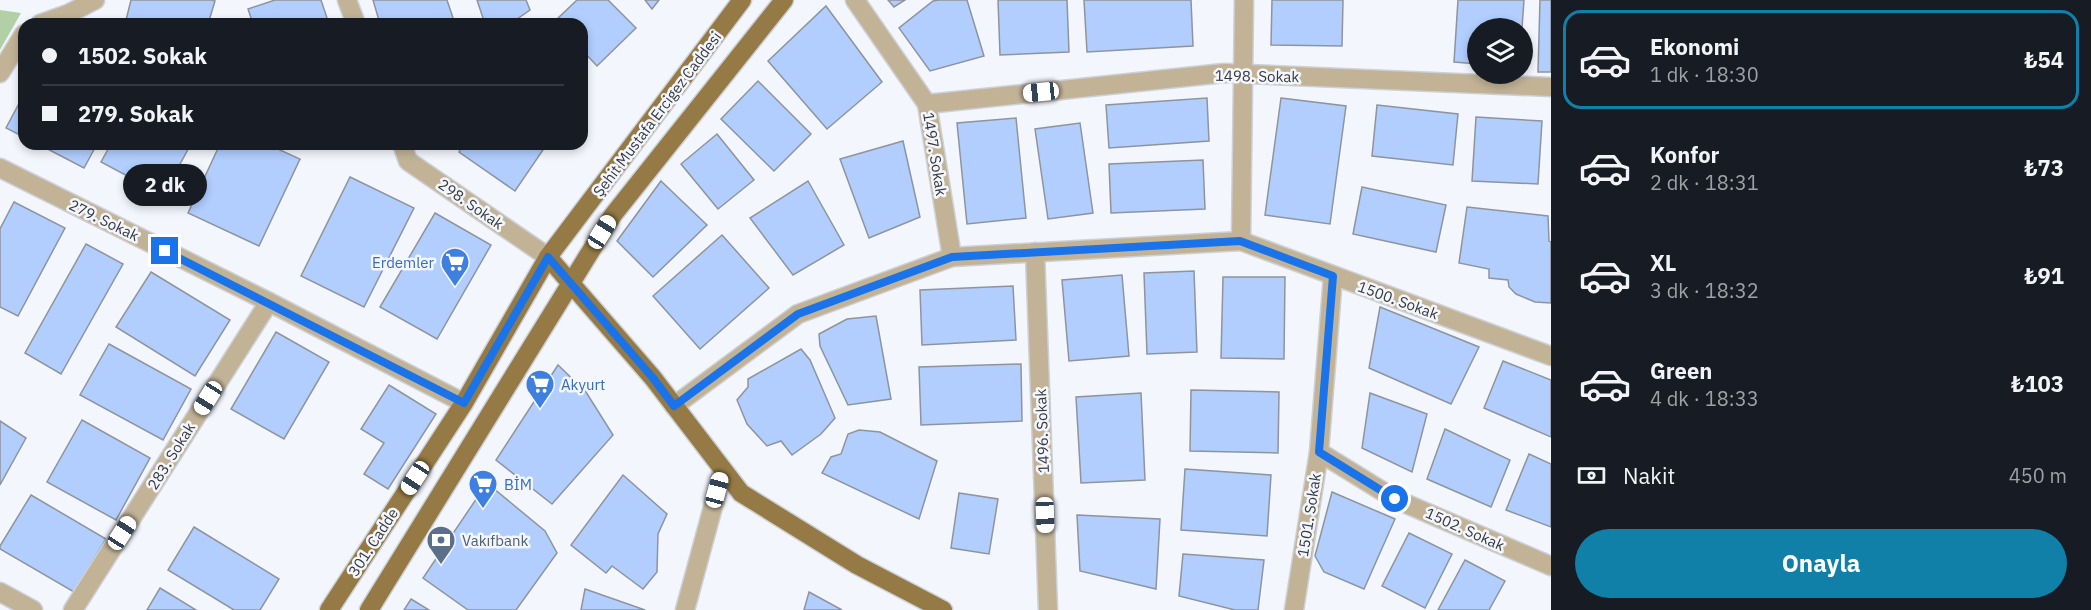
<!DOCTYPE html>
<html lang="tr">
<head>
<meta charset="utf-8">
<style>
  :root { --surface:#171b24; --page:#20242c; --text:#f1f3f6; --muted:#9ea1a6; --line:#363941; --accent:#1080a8 }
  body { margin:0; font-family:"IBM Plex Sans",sans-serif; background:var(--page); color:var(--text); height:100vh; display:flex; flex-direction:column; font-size:22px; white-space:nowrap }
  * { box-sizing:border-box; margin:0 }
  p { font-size:20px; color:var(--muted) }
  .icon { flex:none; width:33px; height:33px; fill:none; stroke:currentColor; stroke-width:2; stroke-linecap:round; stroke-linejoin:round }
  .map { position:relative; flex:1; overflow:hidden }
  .drawer { display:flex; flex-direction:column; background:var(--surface); width:540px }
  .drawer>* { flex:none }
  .guide { position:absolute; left:18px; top:18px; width:570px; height:132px; border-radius:18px; box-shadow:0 3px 9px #0003; display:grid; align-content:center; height:132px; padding:0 24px; background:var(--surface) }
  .tools { position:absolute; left:1467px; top:18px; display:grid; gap:12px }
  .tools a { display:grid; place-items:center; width:66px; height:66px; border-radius:50%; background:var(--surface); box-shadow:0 3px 9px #0003; font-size:30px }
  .end { position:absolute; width:27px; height:27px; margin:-14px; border:8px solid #1a73e8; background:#fff; box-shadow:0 0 0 3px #fff }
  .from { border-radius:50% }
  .bubble { position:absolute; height:42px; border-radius:21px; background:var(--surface); box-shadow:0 3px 9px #0003; font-size:20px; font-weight:800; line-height:42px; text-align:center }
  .car { position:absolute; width:18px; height:36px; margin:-18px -9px; border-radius:8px; box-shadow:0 0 4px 2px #0007; background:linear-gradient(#fff 24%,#345 0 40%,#fff 0 76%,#345 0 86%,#fff 0) }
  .guide b { display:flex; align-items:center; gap:21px; height:57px; font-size:22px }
  .guide b+b { border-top:2px solid var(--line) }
  .guide i { width:15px; height:15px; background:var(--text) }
  ul { padding:10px 0 0; list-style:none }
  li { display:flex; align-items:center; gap:18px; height:99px; margin:0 12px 9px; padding:0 12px; border:3px solid transparent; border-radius:18px }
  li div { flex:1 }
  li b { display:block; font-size:22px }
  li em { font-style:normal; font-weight:800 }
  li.active { border-color:var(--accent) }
  li>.icon { width:54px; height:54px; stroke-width:1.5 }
  .pay { display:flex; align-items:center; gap:15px; height:66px; padding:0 24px; font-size:22px }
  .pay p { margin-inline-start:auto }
  .button { display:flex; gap:12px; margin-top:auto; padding:12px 24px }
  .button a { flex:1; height:69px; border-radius:36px; background:var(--accent); color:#fff; font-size:24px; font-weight:800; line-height:69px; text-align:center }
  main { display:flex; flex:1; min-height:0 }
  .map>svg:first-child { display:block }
  .green { fill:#b2d0a6 }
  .building { fill:#b1cefe; stroke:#8e949d; stroke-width:1.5 }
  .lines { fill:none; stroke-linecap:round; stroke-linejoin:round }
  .minor-casing { stroke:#cdd1d7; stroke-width:21 }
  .major-casing { stroke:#cdd1d7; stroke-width:21 }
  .minor { stroke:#c2b397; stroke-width:18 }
  .major { stroke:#957a45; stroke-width:18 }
  .route { stroke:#1a73e8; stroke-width:8 }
  .labels { text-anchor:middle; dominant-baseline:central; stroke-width:5; stroke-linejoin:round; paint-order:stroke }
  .street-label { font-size:15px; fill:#37393d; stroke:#f3f7fd }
  .shop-label { font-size:15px; fill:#366cbe; stroke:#f3f7fd; text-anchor:start }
  .service-label { font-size:15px; fill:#4e5e75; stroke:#f3f7fd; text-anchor:start }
</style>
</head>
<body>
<main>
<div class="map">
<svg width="1551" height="610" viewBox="0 0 1551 610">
  <rect width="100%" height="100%" fill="#f3f7fd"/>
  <path class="green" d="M0,10L21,13L0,50Z"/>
  <g class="building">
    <path d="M131,0H212L215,1L208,24H125Z"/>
    <path d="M275,0H321L329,24H253L248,9Z"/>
    <path d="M373,0H447L455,24H380Z"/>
    <path d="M477,0H526L530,10L510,24H485Z"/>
    <path d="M577,0H608L636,28L597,66L582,50V24H557L554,22Z"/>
    <path d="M645,0H659L652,9Z"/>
    <path d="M888,0H905L894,7Z"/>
    <path d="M939,0H967L984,56L930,71L899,28L933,1Z"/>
    <path d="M998,0H1067L1069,52L1000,55Z"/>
    <path d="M1084,0H1191L1193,46L1087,52Z"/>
    <path d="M1272,0H1343L1342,46L1271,45Z"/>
    <path d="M1458,0H1524L1522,28H1478V64L1454,62Z"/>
    <path d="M1540,0H1551V72H1538Z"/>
    <path d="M826,6L882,82L827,129L768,61Z"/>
    <path d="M758,81L811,134L774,171L721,119Z"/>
    <path d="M24,94V137L6,128Z"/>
    <path d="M1207,98L1209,141L1109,148L1106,105Z"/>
    <path d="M1281,98L1346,106L1330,224L1265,215Z"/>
    <path d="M1377,105L1458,114L1453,165L1372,156Z"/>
    <path d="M1476,117L1542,121L1538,184L1472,181Z"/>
    <path d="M1016,118L1026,218L967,224L957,123Z"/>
    <path d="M1080,123L1093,213L1048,219L1035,129Z"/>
    <path d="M717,134L754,180L718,209L681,164Z"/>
    <path d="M903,141L920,217L869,238L840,159Z"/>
    <path d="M38,144H97L84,168Z"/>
    <path d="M111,144H191L163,195L101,162Z"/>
    <path d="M220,144H267L300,159L259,246L188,213Z"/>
    <path d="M464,144H547L515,191L459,152Z"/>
    <path d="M1203,160L1205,209L1111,213L1109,164Z"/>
    <path d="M350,177L414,208L364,307L301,276Z"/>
    <path d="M661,181L707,225L653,277L617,241Z"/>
    <path d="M808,181L844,245L793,275L750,218Z"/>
    <path d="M1362,187L1446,205L1436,252L1353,234Z"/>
    <path d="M14,202L65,228L18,316L0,307V229Z"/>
    <path d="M1467,207L1548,216L1549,241L1551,242V303L1535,302L1516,294L1509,287L1508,280L1489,278V269L1459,263Z"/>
    <path d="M435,213L491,245L437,339L380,307Z"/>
    <path d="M722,235L769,288L700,349L653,296Z"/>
    <path d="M86,244L123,264L61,374L25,353Z"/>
    <path d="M1194,271L1197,352L1147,354L1144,273Z"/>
    <path d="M151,272L230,320L195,376L116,327Z"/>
    <path d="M1122,275L1129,356L1069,361L1062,280Z"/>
    <path d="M1223,277H1285L1284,359L1221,358Z"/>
    <path d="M1013,286L1016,340L922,345L920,290Z"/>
    <path d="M1380,307L1479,347L1451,404L1369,368Z"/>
    <path d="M876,316L891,399L848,405L820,346L819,334L847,319Z"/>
    <path d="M276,332L329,362L284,439L231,409Z"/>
    <path d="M109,344L191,389L163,440L80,395Z"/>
    <path d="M801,349L810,360L835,418L821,434L792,455L781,441L767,446L747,424L737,400L748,387V379Z"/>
    <path d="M1503,361L1551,380V437L1484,408Z"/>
    <path d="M1021,364L1022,421L921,425L919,367Z"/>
    <path d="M558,365L586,392L613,435L552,504L496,460Z"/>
    <path d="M389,385L436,414L388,489L364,474L384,443L361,429Z"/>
    <path d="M1191,390L1279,392L1278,453L1190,451Z"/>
    <path d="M1141,393L1145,480L1081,483L1076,397Z"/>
    <path d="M1370,393L1427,414L1412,472L1362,448Z"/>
    <path d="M82,420L150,458L116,520L47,482Z"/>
    <path d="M0,421L26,438L0,485Z"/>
    <path d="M1445,429L1510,460L1491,507L1427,479Z"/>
    <path d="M859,430L880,432L937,461L919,519L822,473L831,457L841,454L848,434Z"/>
    <path d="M1529,454L1551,464V527L1506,510Z"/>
    <path d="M1185,469L1271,475L1267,536L1181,530Z"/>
    <path d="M623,475L667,514L658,534L657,572L643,589L612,566L606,573L571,545Z"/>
    <path d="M487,483L545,531L557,553L516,610H468L423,578Z"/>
    <path d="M1332,492L1395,519L1364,589L1324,572L1315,556Z"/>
    <path d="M959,493L998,499L989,554L951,548Z"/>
    <path d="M31,495L106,539L74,592L0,549V546Z"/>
    <path d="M1077,515L1160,519L1156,589L1080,571Z"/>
    <path d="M194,527L279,579L260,610H234L168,570Z"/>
    <path d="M1409,533L1452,554L1425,608L1382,586Z"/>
    <path d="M1183,554L1264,560L1258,610H1235L1179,596Z"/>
    <path d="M1465,560L1505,581L1489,610H1438Z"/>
    <path d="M160,588L196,610H147Z"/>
    <path d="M585,589L645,610H581Z"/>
    <path d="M809,592L842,610H804Z"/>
    <path d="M411,599L429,610H404Z"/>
  </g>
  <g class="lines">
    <g class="minor-casing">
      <g id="minor">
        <path d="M347,0L356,24"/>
        <path d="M855,0L927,104L952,257"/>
        <path d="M40,24L68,14L95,0"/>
        <path d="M0,73L24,34"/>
        <path d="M927,104L1224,73L1551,87"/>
        <path d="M402,144L408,161L548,257"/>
        <path d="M0,168L269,302L464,403"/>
        <path d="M1241,241L1244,0"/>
        <path d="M1035,252L1048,610"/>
        <path d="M674,406L798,314L952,257L1241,241L1551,356"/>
        <path d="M1319,452L1395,499L1551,566"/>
        <path d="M0,592L33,610"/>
        <path d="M73,610L269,302"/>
        <path d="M685,610L723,470"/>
        <path d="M1294,610L1319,452L1333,276"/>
      </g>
    </g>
    <g class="major-casing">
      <g id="major">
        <path d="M548,257L653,378L741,493L857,565L943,610"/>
        <path d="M329,610L464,403L548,257L742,0"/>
        <path d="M369,610L613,215L784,0"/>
      </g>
    </g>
    <use href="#minor" class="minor"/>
    <use href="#major" class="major"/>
  </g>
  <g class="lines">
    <path class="route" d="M165,251L464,403L548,257L653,378L674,406L798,314L952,257L1240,241L1333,276L1319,452L1395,499"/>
  </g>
  <defs>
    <g id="supermarket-pin" transform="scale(1.5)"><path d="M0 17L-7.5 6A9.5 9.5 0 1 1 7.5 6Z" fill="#3f7fe0" stroke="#f3f7fd"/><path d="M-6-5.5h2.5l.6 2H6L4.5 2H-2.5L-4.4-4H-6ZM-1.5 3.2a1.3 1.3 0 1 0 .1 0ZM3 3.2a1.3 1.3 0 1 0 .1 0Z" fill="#fff"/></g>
    <g id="bank-pin" transform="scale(1.5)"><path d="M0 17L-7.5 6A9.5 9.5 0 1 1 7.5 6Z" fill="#5c6f8a" stroke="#f3f7fd"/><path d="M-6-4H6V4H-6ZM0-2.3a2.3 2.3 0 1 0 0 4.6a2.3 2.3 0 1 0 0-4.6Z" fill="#fff"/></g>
  </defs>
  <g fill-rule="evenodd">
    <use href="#supermarket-pin" x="455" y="262"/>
    <use href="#supermarket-pin" x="540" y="384"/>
    <use href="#supermarket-pin" x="483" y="484"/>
    <use href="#bank-pin" x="441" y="540"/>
  </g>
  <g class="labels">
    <g class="street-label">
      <text transform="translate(1257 76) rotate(1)">1498. Sokak</text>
      <text transform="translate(657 114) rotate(-53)">Şehit Mustafa Ercigez Caddesi</text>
      <text transform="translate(935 154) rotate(81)">1497. Sokak</text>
      <text transform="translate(471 204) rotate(35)">298. Sokak</text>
      <text transform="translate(104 220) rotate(26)">279. Sokak</text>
      <text transform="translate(1398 300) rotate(20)">1500. Sokak</text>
      <text transform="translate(1042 431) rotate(-92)">1496. Sokak</text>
      <text transform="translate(171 456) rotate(-58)">283. Sokak</text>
      <text transform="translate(1309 515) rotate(-81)">1501. Sokak</text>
      <text transform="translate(1465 529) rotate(24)">1502. Sokak</text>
      <text transform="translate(373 542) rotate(-57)">301. Cadde</text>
    </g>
    <g class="shop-label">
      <text x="434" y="262" text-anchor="end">Erdemler</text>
      <text x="561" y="384">Akyurt</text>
      <text x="504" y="484">BİM</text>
    </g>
    <g class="service-label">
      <text x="462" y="540">Vakıfbank</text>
    </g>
  </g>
</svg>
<div class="tools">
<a><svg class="icon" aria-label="layers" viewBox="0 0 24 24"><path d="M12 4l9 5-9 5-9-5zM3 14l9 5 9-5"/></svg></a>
</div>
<i class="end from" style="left:1395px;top:499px"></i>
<i class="end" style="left:165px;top:251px"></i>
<div class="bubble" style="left:123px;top:164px;width:84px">2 dk</div>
<i class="car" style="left:1041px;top:92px;rotate:264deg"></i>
<i class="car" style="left:602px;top:232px;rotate:32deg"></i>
<i class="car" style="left:208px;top:398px;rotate:212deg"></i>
<i class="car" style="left:415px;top:478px;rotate:213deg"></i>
<i class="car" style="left:717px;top:490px;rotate:15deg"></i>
<i class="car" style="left:1045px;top:515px;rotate:178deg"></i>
<i class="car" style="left:122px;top:533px;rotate:33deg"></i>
<div class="guide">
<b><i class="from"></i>1502. Sokak</b>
<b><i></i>279. Sokak</b>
</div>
</div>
<section class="drawer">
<ul>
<li class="active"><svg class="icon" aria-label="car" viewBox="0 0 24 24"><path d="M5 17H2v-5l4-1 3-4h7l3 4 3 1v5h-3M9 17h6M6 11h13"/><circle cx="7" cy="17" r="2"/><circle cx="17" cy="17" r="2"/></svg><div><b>Ekonomi</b><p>1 dk · 18:30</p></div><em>₺54</em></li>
<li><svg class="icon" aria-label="car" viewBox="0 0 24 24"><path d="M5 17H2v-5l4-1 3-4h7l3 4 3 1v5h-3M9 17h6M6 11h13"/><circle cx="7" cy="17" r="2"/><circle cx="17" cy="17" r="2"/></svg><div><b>Konfor</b><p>2 dk · 18:31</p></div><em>₺73</em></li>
<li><svg class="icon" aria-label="car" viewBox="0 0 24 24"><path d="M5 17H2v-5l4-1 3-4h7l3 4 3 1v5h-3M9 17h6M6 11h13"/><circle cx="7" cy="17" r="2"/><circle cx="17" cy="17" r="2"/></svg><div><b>XL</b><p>3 dk · 18:32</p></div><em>₺91</em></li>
<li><svg class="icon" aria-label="car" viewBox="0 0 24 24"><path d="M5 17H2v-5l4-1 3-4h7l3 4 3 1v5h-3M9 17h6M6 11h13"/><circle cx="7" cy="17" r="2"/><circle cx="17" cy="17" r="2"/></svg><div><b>Green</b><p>4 dk · 18:33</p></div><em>₺103</em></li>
</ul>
<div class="pay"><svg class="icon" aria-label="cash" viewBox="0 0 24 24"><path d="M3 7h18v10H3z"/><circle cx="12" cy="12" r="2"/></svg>Nakit<p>450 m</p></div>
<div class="button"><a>Onayla</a></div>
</section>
</main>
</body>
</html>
